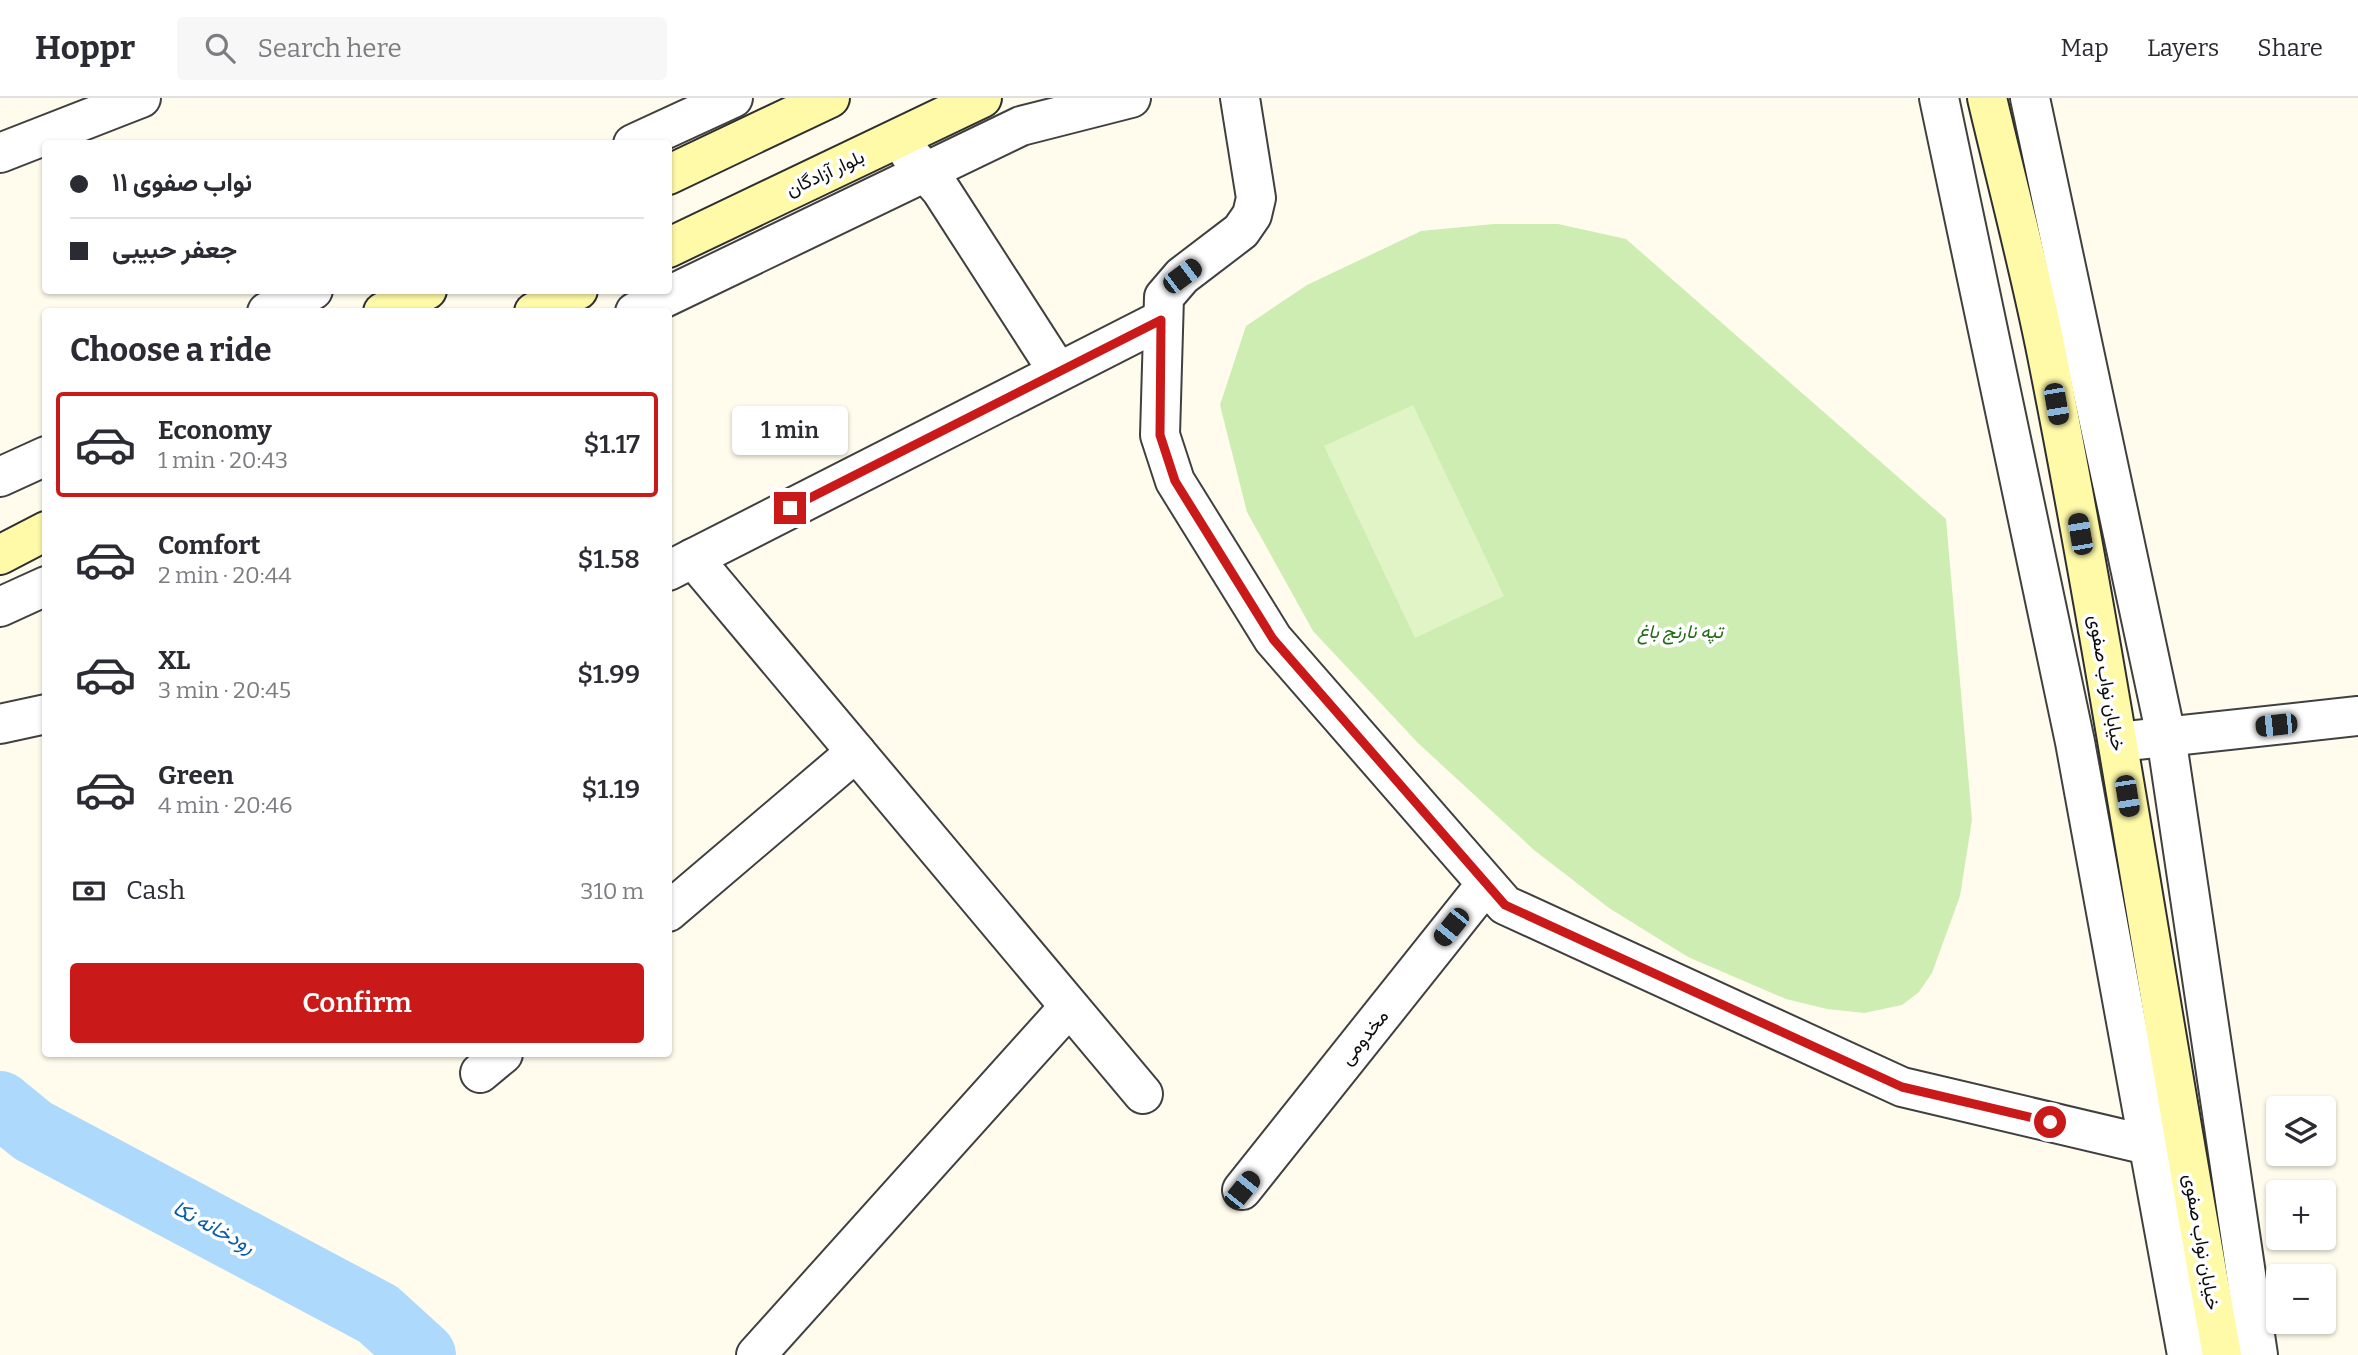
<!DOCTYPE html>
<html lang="en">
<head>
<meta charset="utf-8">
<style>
  :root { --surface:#fff; --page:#f7f7f7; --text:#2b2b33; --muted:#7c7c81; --line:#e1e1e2; --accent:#ca1919 }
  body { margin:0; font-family:Bitter,Vazirmatn,serif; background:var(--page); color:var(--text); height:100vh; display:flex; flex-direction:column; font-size:26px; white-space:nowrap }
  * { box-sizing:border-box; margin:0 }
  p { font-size:23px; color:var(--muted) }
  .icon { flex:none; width:38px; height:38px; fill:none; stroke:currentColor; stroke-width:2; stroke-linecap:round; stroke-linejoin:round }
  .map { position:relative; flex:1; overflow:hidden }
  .sheet { position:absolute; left:42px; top:210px; width:630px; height:749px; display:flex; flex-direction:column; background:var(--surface); border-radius:7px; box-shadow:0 2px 5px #0004 }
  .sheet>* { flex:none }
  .hud { position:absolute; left:42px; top:42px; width:630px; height:154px; border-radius:7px; box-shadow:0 2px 5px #0004; display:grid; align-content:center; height:154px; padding:0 28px; background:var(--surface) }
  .fabs { position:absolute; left:2266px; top:998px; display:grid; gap:14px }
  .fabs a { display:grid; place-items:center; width:70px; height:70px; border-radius:7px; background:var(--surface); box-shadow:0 2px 5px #0004; font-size:35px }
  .end { position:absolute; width:32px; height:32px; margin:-16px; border:9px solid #ca1919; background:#fff; box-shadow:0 0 0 4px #fff }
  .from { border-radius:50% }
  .bubble { position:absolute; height:49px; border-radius:7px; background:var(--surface); box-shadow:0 2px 5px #0004; font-size:23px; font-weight:600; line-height:49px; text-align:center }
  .car { position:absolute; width:21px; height:42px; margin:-21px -10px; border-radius:9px; box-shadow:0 0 5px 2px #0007; background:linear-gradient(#222 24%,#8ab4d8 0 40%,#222 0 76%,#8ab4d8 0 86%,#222 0) }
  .hud b { display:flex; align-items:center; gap:24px; height:66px; font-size:26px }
  .hud b+b { border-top:2px solid var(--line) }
  .hud i { width:18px; height:18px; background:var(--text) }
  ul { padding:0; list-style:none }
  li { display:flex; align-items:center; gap:21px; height:105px; margin:0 14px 10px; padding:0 14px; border:4px solid transparent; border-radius:7px }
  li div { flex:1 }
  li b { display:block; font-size:26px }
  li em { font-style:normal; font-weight:600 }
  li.active { border-color:var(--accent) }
  li>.icon { width:63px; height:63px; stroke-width:1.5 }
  h2 { padding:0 28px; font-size:32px; line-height:84px }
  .pay { display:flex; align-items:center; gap:18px; height:77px; padding:0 28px; font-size:26px }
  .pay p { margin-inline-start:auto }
  .button { display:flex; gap:14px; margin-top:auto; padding:14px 28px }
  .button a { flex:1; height:80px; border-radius:7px; background:var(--accent); color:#fff; font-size:28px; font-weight:600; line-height:80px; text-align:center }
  header { display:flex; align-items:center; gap:42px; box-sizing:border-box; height:98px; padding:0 35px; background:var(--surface); border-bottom:2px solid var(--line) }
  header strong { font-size:33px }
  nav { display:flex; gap:38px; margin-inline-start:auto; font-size:24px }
  .search { width:490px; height:63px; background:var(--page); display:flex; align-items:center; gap:18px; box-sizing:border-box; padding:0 24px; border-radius:7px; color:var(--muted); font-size:26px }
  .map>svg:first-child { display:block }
  .green { fill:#ceedb3 }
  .pitch { fill:#e1f4c6 }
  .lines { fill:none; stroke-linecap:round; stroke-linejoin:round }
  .river { stroke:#addafc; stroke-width:66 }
  .street-casing { stroke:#404040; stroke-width:42 }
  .secondary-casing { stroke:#2f2f2f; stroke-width:42 }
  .street { stroke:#fff; stroke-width:38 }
  .secondary { stroke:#fffaa8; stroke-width:38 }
  .route { stroke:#ca1919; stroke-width:9 }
  .labels { text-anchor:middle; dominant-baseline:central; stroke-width:7; stroke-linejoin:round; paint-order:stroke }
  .street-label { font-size:19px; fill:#0d0d0d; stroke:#fff }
  .park-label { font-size:19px; font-style:italic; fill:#246b18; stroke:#fff }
  .water-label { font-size:21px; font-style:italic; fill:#0b5caa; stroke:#fff }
</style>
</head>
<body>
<header>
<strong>Hoppr</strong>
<div class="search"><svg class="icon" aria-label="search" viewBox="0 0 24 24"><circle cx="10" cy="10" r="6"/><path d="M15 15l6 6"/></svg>Search here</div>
<nav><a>Map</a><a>Layers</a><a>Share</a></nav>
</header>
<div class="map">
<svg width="2358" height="1257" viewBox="0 0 2358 1257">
  <rect width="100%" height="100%" fill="#fffced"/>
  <path class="green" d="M1494,126H1558L1626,141L1946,421L1972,722L1960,798L1932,875L1919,894L1902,907L1864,915L1827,911L1786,901L1688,859L1609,810L1534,752L1418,645L1313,533L1247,414L1220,307L1246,228L1307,187L1421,133Z"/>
  <path class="pitch" d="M1413,307L1504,498L1415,540L1324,348Z"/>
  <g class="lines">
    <path class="river" d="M0,1006L33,1033L378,1216L423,1257"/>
    <g class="street-casing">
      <g id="street">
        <path d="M1240,0L1256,100L1252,117L1241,133L1182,178L1164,199L1160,337L1175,383L1273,541L1505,807L1902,989L2186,1056"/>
        <path d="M1939,0L2075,644L2187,1257"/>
        <path d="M2030,0L2166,638L2258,1257"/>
        <path d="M633,46L733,0"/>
        <path d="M0,55L141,0"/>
        <path d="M909,55L941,92L1057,272"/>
        <path d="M267,214L313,192"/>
        <path d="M635,214L1021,28L1131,0"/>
        <path d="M0,379L46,358"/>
        <path d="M693,460L1143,996"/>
        <path d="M668,473L1161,222"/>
        <path d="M0,509L46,488"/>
        <path d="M0,626L46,616"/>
        <path d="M2118,644L2358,618"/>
        <path d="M668,814L856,654"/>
        <path d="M480,975L503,956"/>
        <path d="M1242,1092L1486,786"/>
        <path d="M756,1257L1069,909"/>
      </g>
    </g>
    <g class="secondary-casing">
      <g id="secondary">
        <path d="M1987,0C2007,85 2030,171 2047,257C2113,589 2161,924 2222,1257"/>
        <path d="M668,77L830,0"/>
        <path d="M668,150L982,0"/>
        <path d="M383,214L427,192"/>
        <path d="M534,214L578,192"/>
        <path d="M0,457L46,433"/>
      </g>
    </g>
    <use href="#street" class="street"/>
    <use href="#secondary" class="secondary"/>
  </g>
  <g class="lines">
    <path class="route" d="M790,410L1161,222L1160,337L1175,383L1273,541L1505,807L1902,989L2050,1024"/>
  </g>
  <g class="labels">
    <g class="street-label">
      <text transform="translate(825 75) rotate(-25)">بلوار آزادگان</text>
      <text transform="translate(2107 585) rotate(80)">خیابان نواب صفوی</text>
      <text transform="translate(1364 939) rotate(-51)">مخدومی</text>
      <text transform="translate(2202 1144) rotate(80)">خیابان نواب صفوی</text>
    </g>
    <g class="park-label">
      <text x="1680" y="533">تپه نارنج باغ</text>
    </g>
    <g class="water-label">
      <text transform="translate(214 1129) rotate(28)">رودخانه نکا</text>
    </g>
  </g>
</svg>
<div class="fabs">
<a><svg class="icon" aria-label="layers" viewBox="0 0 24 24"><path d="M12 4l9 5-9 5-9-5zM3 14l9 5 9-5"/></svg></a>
<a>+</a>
<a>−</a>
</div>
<i class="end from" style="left:2050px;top:1024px"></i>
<i class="end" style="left:790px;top:410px"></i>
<div class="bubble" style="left:732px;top:308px;width:116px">1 min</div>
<i class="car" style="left:1182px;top:178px;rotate:53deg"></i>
<i class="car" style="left:2056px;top:306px;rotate:170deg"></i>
<i class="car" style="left:2080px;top:436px;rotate:350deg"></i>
<i class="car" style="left:2276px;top:627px;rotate:264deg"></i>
<i class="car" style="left:2127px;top:698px;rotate:171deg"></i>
<i class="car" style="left:1451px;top:829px;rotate:219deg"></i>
<i class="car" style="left:1242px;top:1092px;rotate:39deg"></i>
<div class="hud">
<b><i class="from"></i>نواب صفوی ۱۱</b>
<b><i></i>جعفر حبیبی</b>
</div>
<section class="sheet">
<h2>Choose a ride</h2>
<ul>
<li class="active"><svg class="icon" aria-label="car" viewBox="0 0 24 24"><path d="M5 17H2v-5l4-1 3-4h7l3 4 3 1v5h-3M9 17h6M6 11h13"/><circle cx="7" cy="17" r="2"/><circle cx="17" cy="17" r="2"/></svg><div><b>Economy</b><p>1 min · 20:43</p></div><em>$1.17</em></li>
<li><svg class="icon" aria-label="car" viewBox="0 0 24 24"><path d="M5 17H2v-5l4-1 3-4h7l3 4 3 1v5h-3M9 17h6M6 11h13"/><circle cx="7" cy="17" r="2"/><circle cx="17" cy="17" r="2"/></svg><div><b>Comfort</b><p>2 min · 20:44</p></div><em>$1.58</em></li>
<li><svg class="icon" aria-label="car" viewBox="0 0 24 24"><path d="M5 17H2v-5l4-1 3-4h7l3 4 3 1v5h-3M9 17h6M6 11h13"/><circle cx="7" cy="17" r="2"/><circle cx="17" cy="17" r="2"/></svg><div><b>XL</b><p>3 min · 20:45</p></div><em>$1.99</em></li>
<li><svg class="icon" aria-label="car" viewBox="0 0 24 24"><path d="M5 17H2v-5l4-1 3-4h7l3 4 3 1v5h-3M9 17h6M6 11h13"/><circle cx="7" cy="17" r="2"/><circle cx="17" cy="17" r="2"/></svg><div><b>Green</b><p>4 min · 20:46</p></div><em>$1.19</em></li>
</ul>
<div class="pay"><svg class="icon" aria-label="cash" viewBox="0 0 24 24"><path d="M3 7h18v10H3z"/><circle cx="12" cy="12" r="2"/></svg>Cash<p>310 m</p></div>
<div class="button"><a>Confirm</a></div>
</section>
</div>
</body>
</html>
